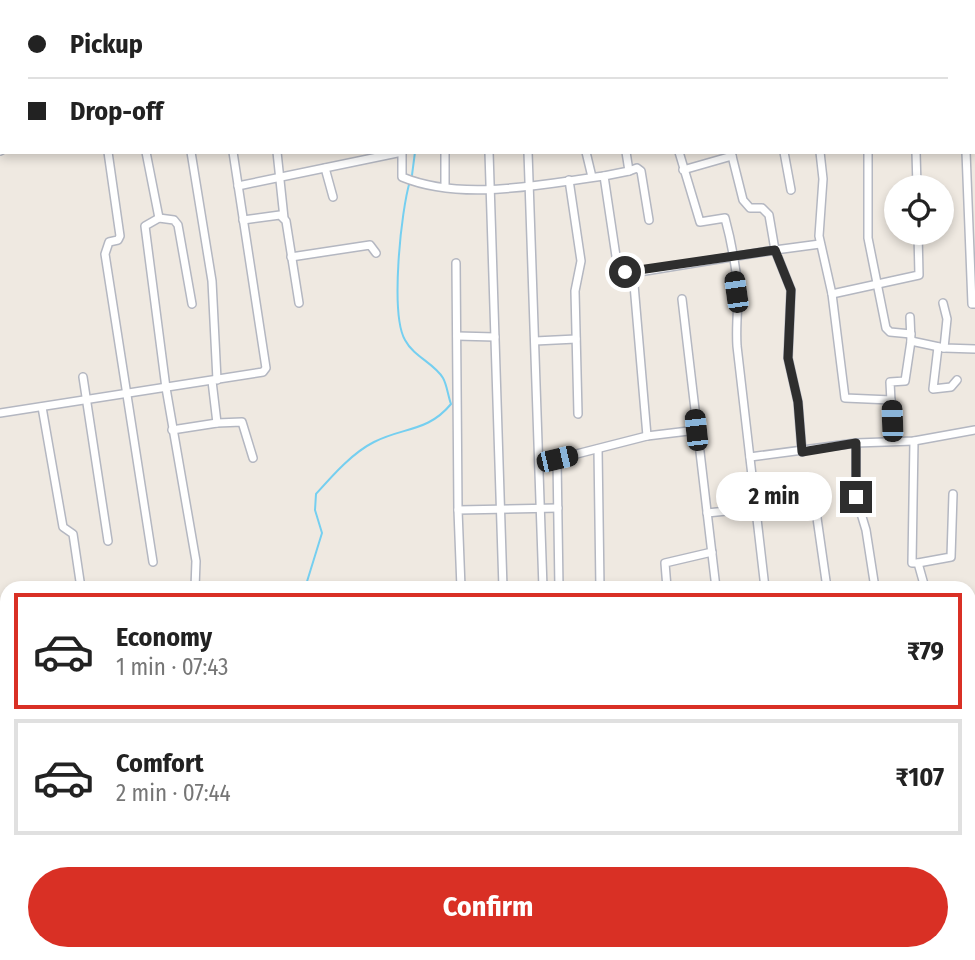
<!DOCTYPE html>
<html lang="en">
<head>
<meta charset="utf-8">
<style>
  :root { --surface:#fff; --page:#f6f6f6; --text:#222; --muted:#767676; --line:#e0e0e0; --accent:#d93025 }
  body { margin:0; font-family:"Fira Sans Condensed",sans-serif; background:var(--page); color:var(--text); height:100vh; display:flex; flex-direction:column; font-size:26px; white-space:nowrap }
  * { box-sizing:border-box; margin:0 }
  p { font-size:23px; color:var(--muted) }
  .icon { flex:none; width:38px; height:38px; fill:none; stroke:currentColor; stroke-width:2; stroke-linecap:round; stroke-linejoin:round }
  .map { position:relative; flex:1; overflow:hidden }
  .drawer { position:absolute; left:0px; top:581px; width:976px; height:380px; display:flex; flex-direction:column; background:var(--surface); border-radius:21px 21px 0 0; box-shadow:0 4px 10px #0003 }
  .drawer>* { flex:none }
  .hud { position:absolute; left:0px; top:0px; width:976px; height:154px; box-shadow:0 4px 10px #0003; display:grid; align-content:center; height:154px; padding:0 28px; background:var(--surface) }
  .fabs { position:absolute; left:884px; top:175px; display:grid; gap:14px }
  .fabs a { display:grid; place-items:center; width:70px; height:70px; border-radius:50%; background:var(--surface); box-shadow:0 4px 10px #0003; font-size:35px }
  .end { position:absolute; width:32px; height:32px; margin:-16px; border:9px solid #2e2e2e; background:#fff; box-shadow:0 0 0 4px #fff }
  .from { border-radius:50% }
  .bubble { position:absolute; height:49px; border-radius:24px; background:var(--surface); box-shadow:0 4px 10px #0003; font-size:23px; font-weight:700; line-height:49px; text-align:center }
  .car { position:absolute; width:21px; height:42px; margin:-21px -10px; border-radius:9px; box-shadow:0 0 5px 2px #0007; background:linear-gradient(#222 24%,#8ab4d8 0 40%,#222 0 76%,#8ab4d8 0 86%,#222 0) }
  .hud b { display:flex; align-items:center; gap:24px; height:66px; font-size:26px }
  .hud b+b { border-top:2px solid var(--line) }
  .hud i { width:18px; height:18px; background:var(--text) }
  ul { padding:12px 0 0; list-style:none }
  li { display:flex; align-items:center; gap:21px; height:116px; margin:0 14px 10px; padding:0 14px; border:4px solid var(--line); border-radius:0px }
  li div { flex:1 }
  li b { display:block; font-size:26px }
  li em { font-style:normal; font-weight:700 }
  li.current { border-color:var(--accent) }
  li>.icon { width:63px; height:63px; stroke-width:1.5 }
  .action { display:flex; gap:14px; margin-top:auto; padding:14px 28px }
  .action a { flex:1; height:80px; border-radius:42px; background:var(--accent); color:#fff; font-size:28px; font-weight:700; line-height:80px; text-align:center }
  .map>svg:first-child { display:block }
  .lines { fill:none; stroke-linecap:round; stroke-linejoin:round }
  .stream { stroke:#75cff0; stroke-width:2 }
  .street-casing { stroke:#b4b7c1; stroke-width:10 }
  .secondary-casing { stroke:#b4b7c1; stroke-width:13 }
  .street { stroke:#fff; stroke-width:7 }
  .secondary { stroke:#fff; stroke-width:10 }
  .route { stroke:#2e2e2e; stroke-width:9 }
</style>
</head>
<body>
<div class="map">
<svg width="975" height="960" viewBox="0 0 975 960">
  <rect width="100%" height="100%" fill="#efe9e1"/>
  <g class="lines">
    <g class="stream">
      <path d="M356,0L357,2"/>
      <path d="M412,175L415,152"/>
      <path d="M305,588L322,533L315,510L316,494C332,476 352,453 374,442C403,427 428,432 451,404C448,396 447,385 443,378C434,363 414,357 405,340C390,314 401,210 410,181"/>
      <path d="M202,954L213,960"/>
      <path d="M137,960L139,954"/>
      <path d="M297,960L299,954"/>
      <path d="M705,960L707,954"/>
    </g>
    <g class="street-casing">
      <g id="street">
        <path d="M41,0V2"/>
        <path d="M79,0L80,2"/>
        <path d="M121,0L122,2"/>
        <path d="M167,0L168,2"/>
        <path d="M211,0V2"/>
        <path d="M254,0V2"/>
        <path d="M318,0V2"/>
        <path d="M466,0L473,2"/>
        <path d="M645,0V2"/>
        <path d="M687,0V2"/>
        <path d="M744,0V2"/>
        <path d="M931,0L932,2"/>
        <path d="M0,1L7,0"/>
        <path d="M524,2V0"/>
        <path d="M553,2V0"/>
        <path d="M595,2L596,0"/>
        <path d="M856,2L857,0"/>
        <path d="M0,17L2,30"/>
        <path d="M0,151L2,150"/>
        <path d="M108,152L120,236L118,240L109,242L105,254L153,562"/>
        <path d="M146,152L159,218"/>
        <path d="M191,152L212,281L217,380"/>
        <path d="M277,152L284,218"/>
        <path d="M402,152V177C463,202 541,184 604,176"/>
        <path d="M489,152L503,588"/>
        <path d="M528,152L543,588"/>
        <path d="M586,152L592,177"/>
        <path d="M626,152L629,171L604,176L617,263L621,270L633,273"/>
        <path d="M679,152L700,222L725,218C731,240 739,280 738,302C737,317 736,330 737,346L765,588"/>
        <path d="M784,152L791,190"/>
        <path d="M820,152L823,179L819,236L832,294L845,398L891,400"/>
        <path d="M868,152V238L886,328L890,332L911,334"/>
        <path d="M916,152L917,187"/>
        <path d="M966,152L972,304H975"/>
        <path d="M325,168L333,197"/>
        <path d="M683,170L732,156"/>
        <path d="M629,171L637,168L641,171L649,220"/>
        <path d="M569,180L581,261L575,291L578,414"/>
        <path d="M238,186L402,152"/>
        <path d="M445,187V152"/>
        <path d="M243,220L280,215L286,221L299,303"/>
        <path d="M291,257L370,245L376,253"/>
        <path d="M456,263L458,510"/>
        <path d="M832,294L919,275L918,233"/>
        <path d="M682,299L716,588"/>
        <path d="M943,303L947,319L944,348"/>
        <path d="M192,304L178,225L174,220L159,218L145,226L166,388L196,561L195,588"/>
        <path d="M457,336L495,337"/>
        <path d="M535,341L576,339"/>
        <path d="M911,341L944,348L975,349"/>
        <path d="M938,347L933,389L951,387L957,380"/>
        <path d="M83,377L108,541"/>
        <path d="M212,381L217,423"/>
        <path d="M42,407L63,527L73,534L81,588"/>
        <path d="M0,413L263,372L266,368L233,152"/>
        <path d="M172,430L217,423L242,422L253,458"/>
        <path d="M647,436L633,273L775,250L769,215L762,208H750L743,200L731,152"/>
        <path d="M893,441L890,382L905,381L911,341L910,317"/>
        <path d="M914,441L912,563H918L925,588"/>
        <path d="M856,443V497L866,530L875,588"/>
        <path d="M598,449L600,588"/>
        <path d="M802,452L798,402L788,358L791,290L775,250L820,244"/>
        <path d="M750,457L856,443L914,441L975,430"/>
        <path d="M785,511H816L827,588"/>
        <path d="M707,513L756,508"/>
        <path d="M918,563L951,557L953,494"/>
        <path d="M461,588L458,510L558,508"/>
        <path d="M559,588L557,459L647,436L697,430"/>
        <path d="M667,588L665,563L712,552"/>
        <path d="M970,659L975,658"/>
        <path d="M0,822H7"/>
        <path d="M970,934H975"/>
        <path d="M353,954V960"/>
        <path d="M396,954V960"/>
        <path d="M441,954V960"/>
        <path d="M480,954V960"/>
        <path d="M525,954V960"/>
        <path d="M855,954L856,960"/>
        <path d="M770,960L771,954"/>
        <path d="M820,960V954"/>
        <path d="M919,960L920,954"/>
      </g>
    </g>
    <g class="secondary-casing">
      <path id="secondary" d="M837,0L842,2"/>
    </g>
    <use href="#street" class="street"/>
    <use href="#secondary" class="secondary"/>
  </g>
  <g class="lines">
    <path class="route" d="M625,272L775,250L791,290L788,358L798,402L802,452L856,443V497"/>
  </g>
</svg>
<div class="fabs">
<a><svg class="icon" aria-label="locate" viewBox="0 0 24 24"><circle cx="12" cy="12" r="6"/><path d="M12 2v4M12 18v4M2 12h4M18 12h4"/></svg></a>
</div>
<i class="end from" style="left:625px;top:272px"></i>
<i class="end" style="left:856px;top:497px"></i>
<div class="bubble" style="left:716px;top:472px;width:116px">2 min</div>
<i class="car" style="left:736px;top:292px;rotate:352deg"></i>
<i class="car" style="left:892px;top:421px;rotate:358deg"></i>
<i class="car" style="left:696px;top:430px;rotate:354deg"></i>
<i class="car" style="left:557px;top:459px;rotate:77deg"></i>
<div class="hud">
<b><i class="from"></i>Pickup</b>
<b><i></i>Drop-off</b>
</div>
<section class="drawer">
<ul>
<li class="current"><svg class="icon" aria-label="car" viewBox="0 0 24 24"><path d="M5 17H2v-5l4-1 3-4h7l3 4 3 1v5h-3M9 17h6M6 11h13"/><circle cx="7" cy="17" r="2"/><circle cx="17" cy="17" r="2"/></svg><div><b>Economy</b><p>1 min · 07:43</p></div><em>₹79</em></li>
<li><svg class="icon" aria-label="car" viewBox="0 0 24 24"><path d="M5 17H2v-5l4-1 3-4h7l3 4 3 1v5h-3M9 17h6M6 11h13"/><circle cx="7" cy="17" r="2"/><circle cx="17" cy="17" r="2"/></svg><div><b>Comfort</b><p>2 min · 07:44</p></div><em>₹107</em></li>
</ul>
<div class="action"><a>Confirm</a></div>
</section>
</div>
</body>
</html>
